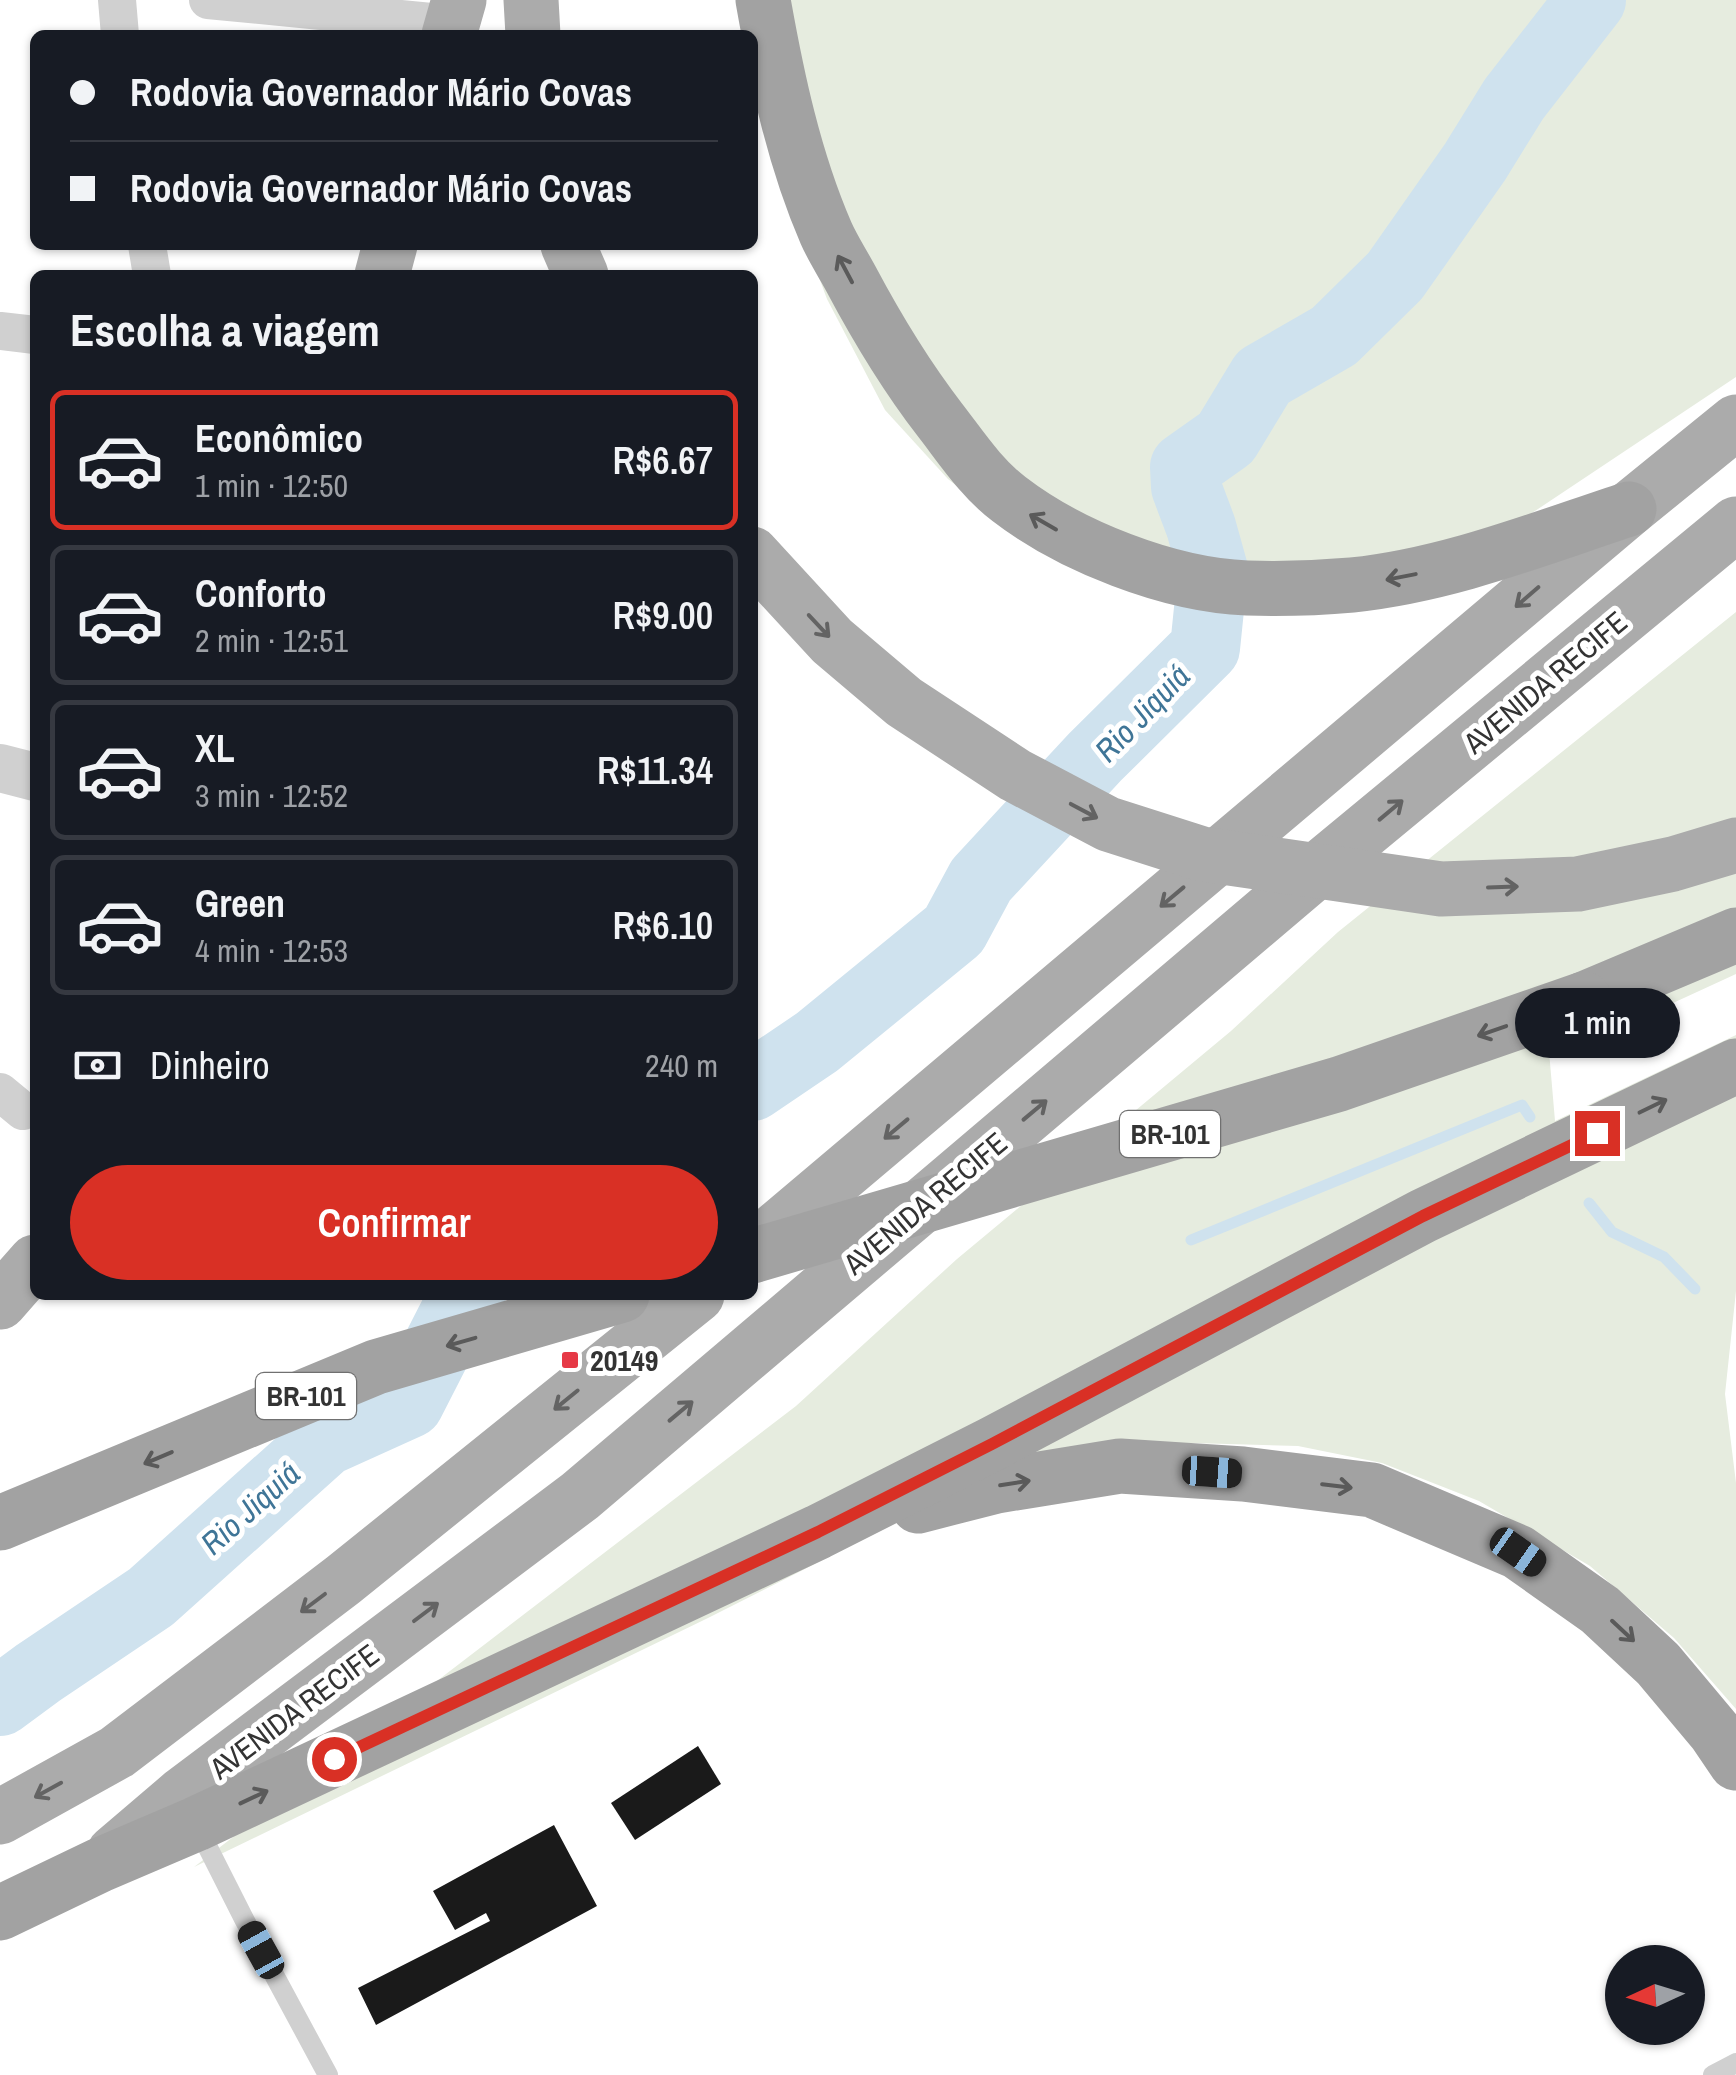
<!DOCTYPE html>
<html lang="pt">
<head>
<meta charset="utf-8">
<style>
  :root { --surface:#171b24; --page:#242831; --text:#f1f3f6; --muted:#9ea1a6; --line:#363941; --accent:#d93025 }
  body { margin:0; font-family:"Archivo Narrow",sans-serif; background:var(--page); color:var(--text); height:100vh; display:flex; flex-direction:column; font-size:38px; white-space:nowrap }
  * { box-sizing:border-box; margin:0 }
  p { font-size:32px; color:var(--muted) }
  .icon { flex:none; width:55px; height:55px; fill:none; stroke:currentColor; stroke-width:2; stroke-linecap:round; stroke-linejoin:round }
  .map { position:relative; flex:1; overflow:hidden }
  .panel { position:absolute; left:30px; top:270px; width:728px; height:1030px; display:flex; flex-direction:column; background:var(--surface); border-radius:15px; box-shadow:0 2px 8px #0004 }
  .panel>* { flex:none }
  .guide { position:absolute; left:30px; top:30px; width:728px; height:220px; border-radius:15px; box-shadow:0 2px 8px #0004; display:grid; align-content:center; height:220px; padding:0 40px; background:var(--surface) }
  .needle { width:65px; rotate:266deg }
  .tools { position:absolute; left:1605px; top:1945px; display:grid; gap:20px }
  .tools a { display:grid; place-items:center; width:100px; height:100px; border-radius:50%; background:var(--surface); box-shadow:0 2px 8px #0004; font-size:50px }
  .end { position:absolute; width:45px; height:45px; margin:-22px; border:12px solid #d93025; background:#fff; box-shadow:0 0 0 5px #fff }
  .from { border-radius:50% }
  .bubble { position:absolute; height:70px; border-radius:35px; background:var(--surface); box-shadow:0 2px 8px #0004; font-size:32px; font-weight:600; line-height:70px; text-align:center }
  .car { position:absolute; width:30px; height:60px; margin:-30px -15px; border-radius:12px; box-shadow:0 0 8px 2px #0007; background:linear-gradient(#222 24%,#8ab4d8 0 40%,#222 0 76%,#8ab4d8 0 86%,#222 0) }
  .guide b { display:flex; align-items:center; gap:35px; height:95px; font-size:38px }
  .guide b+b { border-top:2px solid var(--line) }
  .guide i { width:25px; height:25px; background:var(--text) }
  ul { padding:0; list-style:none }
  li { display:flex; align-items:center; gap:30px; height:140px; margin:0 20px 15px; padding:0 20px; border:5px solid var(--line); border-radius:15px }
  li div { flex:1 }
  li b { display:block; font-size:38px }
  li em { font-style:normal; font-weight:600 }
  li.on { border-color:var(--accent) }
  li>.icon { width:90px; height:90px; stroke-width:1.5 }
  h2 { padding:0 40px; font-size:45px; line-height:120px }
  .pay { display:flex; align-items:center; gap:25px; height:110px; padding:0 40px; font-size:38px }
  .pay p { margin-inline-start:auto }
  .cta { display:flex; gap:20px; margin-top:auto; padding:20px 40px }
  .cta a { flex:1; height:115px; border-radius:60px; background:var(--accent); color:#fff; font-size:40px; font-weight:600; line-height:115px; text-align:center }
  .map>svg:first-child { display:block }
  .green { fill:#e6ecdf }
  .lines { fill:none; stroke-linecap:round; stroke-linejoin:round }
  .stream { stroke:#cfe2ee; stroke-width:11 }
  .river { stroke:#cfe2ee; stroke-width:70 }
  .building { fill:#1a1a1a }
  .service { stroke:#d0d0d0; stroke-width:20 }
  .minor { stroke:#d0d0d0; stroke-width:38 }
  .tertiary { stroke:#d0d0d0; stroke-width:48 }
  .primary { stroke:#ababab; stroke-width:55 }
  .trunk { stroke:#a2a2a2; stroke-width:55 }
  .primary-bridge { stroke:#ababab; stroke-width:55 }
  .trunk-bridge { stroke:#a2a2a2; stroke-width:55 }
  .oneway { stroke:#5a5a5a }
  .oneway2 { stroke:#636363 }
  .route { stroke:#d93025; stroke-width:12 }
  .poi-dot { fill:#e63946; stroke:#fff; stroke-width:4 }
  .labels { text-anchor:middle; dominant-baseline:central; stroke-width:10; stroke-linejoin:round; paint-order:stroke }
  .shield { fill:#fff; stroke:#707070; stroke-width:2.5 }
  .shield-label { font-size:28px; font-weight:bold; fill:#333 }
  .street-label { font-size:30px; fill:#333; stroke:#fff }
  .poi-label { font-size:30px; font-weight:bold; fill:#333; stroke:#fff; text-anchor:start }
  .water-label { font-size:32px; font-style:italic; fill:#3f7597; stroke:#fff }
</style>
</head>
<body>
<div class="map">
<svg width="1736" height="2075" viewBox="0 0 1736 2075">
  <rect width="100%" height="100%" fill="#fff"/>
  <g class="green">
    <path d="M756,0H1736V377L1463,559L1278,583L1018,535L948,479L885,410L827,299L774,156Z"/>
    <path d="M1736,612V974L1584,1044L1549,1051L1555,1121L1736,1035V1291L1725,1394L1736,1483V1709L1674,1638L1590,1566L1479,1501L1382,1463L1298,1446L1192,1443L1026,1457L708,1618L194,1867L796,1406L957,1259L1231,1031L1338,932Z"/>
  </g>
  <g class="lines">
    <g class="stream">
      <path d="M1589,1203L1612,1232L1664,1257L1695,1289"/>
      <path d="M1191,1240L1522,1105L1530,1117"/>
    </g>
    <g class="river">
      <path d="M752,1086L817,1042L954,930L981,880L1095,757L1205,648L1213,570L1201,527L1186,487L1185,467L1226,438L1263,377L1334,336L1395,276L1475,162L1514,99L1591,0"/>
      <path d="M0,1701L38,1673L151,1597L325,1441L409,1403L454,1315L471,1295"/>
    </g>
  </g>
  <g class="building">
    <path d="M698,1746L721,1784L635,1840L611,1803Z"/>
    <path d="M554,1825L597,1906L376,2025L358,1988L490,1921L486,1913L455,1930L433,1891Z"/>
  </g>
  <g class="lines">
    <g class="service">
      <path d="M197,1826L244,1919L328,2075"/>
      <path d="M1713,2075L1736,2063"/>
    </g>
    <g class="minor">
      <path d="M117,0L120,35"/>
      <path d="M208,0L452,24"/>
      <path d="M147,245L152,275"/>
      <path d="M0,331L35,335"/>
      <path d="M0,1092L23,1111"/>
    </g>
    <path class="tertiary" d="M0,768L35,777"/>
    <g class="primary">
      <path d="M531,0L533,35"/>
      <path d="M449,35L459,0"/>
      <path d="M568,245L581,275"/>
      <path d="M382,275L390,245"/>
      <path d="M752,1250L1629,509L1736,422"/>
      <path d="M0,1302L35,1262"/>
      <path d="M0,1817L117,1752L343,1580L697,1295"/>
      <path d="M114,1853L183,1794L580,1496L1309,877L1736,524"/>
    </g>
    <g class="trunk">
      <path d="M763,0C777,79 794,159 826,233C833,249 843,264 851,279C877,328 906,376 940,420C961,447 981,478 1009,499C1070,546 1169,585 1247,588C1281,589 1318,588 1352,585C1448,575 1538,539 1629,509"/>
      <path d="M1584,999L1736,935"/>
      <path d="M918,1506L996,1486L1120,1466L1243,1474L1372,1490L1518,1552L1600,1610L1658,1664L1715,1732L1736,1763"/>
      <path d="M0,1523L376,1367L622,1295"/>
      <path d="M0,1913L100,1865L196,1824L818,1532L992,1444L1423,1216L1736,1066"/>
    </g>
    <path class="primary-bridge" d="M752,554L832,641L904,702L1015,775L1108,824L1202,854L1441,889L1578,884L1673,864L1736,845"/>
    <path class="trunk-bridge" d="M752,1256L1339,1084L1584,999"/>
  </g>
  <defs><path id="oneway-shaft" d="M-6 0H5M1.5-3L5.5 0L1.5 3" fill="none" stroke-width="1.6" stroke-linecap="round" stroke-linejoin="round" transform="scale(2.5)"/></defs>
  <g class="oneway">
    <use href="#oneway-shaft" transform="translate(845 269) rotate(-118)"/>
    <use href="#oneway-shaft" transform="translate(1043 522) rotate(-150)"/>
    <use href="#oneway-shaft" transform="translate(1401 577) rotate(169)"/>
    <use href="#oneway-shaft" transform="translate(1492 1031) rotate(161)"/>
    <use href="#oneway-shaft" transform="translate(1653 1106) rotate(-26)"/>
    <use href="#oneway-shaft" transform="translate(461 1342) rotate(164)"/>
    <use href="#oneway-shaft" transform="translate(158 1458) rotate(157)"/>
    <use href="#oneway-shaft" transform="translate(1015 1483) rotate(-9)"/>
    <use href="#oneway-shaft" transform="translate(1337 1486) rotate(7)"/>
    <use href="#oneway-shaft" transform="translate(1623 1631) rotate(43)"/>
    <use href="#oneway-shaft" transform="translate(254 1797) rotate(-25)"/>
  </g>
  <g class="oneway2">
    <use href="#oneway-shaft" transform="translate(1527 597) rotate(139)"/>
    <use href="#oneway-shaft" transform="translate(819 626) rotate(47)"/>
    <use href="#oneway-shaft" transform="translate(1391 810) rotate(-40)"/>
    <use href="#oneway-shaft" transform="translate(1084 811) rotate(28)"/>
    <use href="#oneway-shaft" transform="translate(1503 887) rotate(-2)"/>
    <use href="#oneway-shaft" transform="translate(1172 897) rotate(140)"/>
    <use href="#oneway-shaft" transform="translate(1035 1110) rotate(-40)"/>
    <use href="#oneway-shaft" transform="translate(896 1129) rotate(140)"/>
    <use href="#oneway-shaft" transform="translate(566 1400) rotate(141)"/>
    <use href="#oneway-shaft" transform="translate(681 1411) rotate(-40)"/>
    <use href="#oneway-shaft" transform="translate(313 1603) rotate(143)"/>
    <use href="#oneway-shaft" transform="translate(426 1612) rotate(-37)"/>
    <use href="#oneway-shaft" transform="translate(48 1790) rotate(151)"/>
  </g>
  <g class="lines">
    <path class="route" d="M334,1759L818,1532L992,1444L1423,1216L1597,1133"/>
  </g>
  <rect class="poi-dot" x="560" y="1350" width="20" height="20" rx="5"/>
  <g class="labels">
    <g class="shield">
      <rect x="1120" y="1111" width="100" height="46" rx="8"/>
      <rect x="256" y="1373" width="100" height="46" rx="8"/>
    </g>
    <g class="shield-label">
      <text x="1170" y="1134">BR-101</text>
      <text x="306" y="1396">BR-101</text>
    </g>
    <g class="street-label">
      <text transform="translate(1545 682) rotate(-40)">AVENIDA RECIFE</text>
      <text transform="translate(925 1203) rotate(-40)">AVENIDA RECIFE</text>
      <text transform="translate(294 1711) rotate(-37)">AVENIDA RECIFE</text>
    </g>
    <g class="poi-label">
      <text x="590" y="1360">20149</text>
    </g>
    <g class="water-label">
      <text transform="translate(1142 713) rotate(-46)">Rio Jiquiá</text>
      <text transform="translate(250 1508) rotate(-42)">Rio Jiquiá</text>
    </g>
  </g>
</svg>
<div class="tools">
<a><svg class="needle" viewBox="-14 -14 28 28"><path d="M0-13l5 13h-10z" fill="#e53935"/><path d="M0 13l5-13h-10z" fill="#9ea1a6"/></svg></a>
</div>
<i class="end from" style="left:334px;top:1759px"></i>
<i class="end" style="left:1597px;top:1133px"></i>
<div class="bubble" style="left:1515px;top:988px;width:165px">1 min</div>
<i class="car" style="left:1212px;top:1472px;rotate:94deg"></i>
<i class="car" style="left:1518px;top:1552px;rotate:125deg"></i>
<i class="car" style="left:261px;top:1950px;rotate:331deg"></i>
<div class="guide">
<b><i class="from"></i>Rodovia Governador Mário Covas</b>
<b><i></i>Rodovia Governador Mário Covas</b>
</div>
<section class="panel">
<h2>Escolha a viagem</h2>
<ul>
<li class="on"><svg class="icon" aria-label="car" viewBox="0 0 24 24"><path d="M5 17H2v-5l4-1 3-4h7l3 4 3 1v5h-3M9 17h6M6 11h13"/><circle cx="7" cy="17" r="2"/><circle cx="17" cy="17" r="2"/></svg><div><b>Econômico</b><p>1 min · 12:50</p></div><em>R$6.67</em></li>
<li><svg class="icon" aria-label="car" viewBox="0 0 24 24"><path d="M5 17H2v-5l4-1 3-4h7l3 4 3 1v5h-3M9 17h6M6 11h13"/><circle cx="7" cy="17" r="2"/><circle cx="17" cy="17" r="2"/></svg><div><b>Conforto</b><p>2 min · 12:51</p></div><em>R$9.00</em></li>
<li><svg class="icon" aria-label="car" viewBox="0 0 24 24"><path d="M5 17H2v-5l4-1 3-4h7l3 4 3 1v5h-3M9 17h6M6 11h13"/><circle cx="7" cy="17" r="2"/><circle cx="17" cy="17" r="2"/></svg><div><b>XL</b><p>3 min · 12:52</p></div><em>R$11.34</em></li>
<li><svg class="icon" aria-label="car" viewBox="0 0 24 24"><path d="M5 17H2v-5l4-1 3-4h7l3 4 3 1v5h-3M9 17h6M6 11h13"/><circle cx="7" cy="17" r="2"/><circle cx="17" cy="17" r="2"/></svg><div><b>Green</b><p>4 min · 12:53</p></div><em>R$6.10</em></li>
</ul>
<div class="pay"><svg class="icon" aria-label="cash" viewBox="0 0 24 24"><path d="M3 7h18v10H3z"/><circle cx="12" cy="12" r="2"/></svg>Dinheiro<p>240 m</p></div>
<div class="cta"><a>Confirmar</a></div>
</section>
</div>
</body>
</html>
